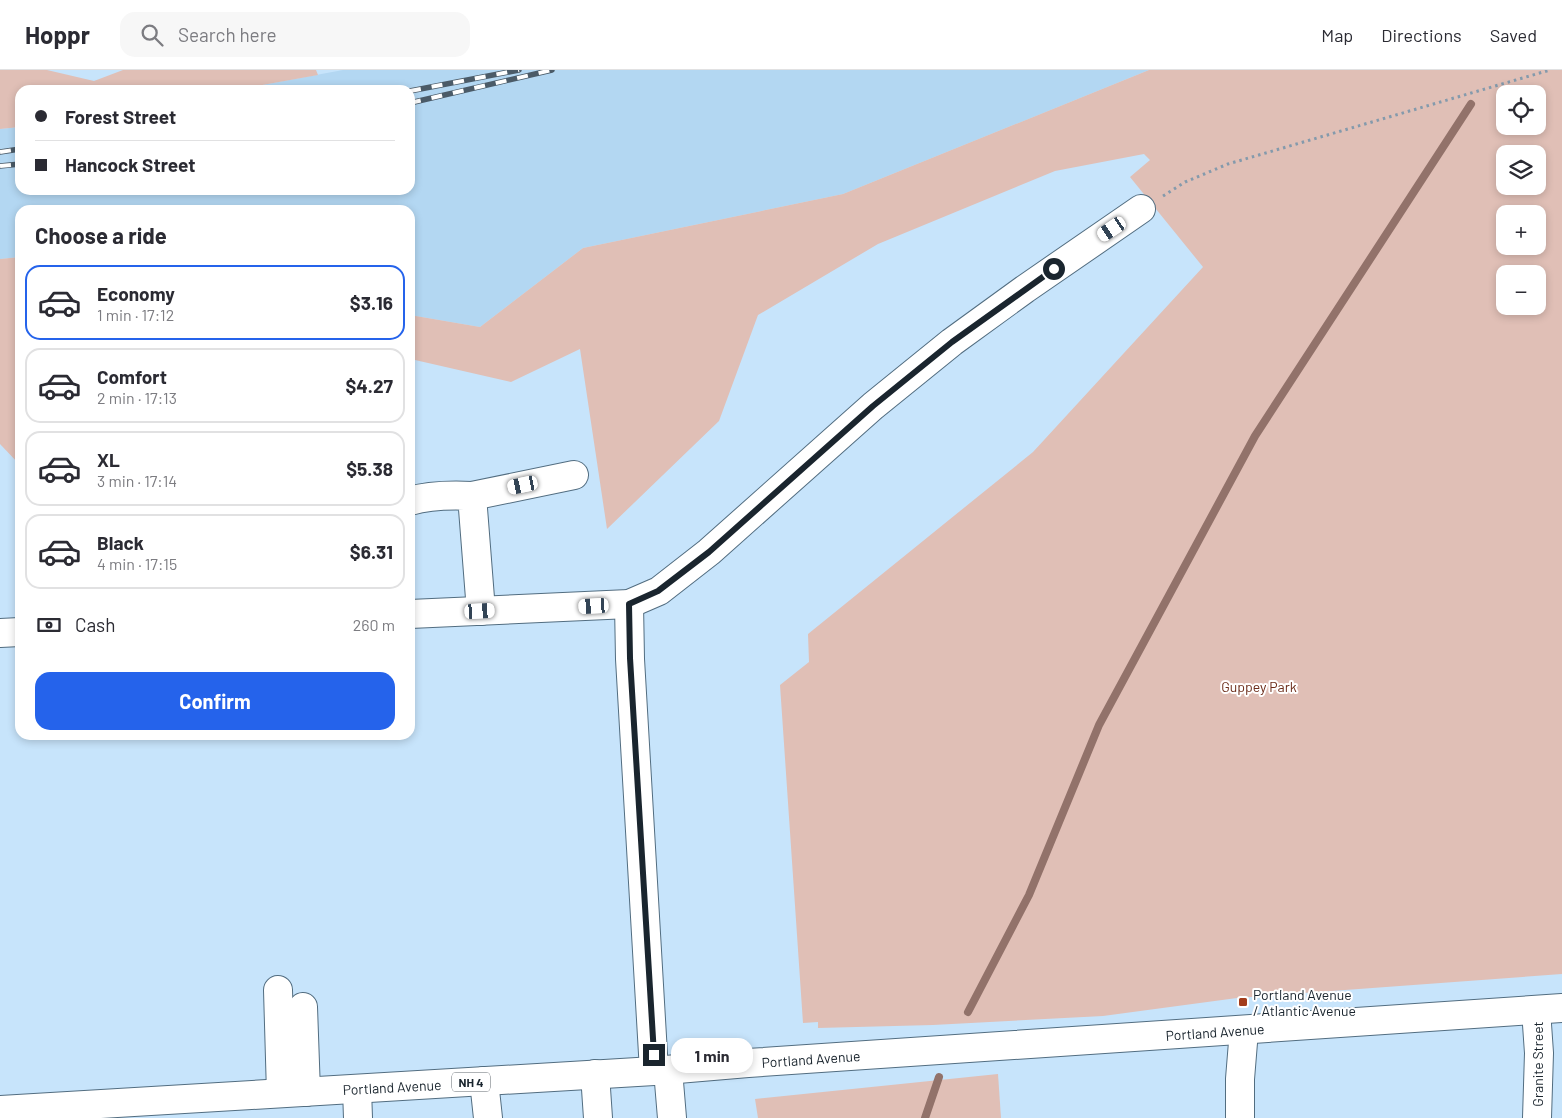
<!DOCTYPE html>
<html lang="en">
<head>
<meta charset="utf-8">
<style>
  :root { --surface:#fff; --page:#f7f7f7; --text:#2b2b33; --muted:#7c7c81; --line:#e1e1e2; --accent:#2563eb }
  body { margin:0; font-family:Barlow,sans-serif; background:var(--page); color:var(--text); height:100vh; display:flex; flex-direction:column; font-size:19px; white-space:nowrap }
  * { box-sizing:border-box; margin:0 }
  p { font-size:16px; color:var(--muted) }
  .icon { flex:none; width:28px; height:28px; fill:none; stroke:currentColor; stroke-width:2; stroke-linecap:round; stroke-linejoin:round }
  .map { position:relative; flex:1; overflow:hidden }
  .drawer { position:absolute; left:15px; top:135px; width:400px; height:535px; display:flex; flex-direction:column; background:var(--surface); border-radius:15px; box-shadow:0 2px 8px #0003 }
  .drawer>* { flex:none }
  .hud { position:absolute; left:15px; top:15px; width:400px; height:110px; border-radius:15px; box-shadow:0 2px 8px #0003; display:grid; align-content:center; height:110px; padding:0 20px; background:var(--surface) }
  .controls { position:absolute; left:1496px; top:15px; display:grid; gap:10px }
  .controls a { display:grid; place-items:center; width:50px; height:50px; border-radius:10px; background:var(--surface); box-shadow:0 2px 8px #0003; font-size:25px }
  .end { position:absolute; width:22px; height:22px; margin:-11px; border:6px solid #1a252e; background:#fff; box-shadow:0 0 0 2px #fff }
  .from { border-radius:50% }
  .bubble { position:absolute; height:35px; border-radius:15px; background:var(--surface); box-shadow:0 2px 8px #0003; font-size:16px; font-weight:700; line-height:35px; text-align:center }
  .car { position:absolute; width:15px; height:30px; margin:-15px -8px; border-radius:6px; box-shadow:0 0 4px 1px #0007; background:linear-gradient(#fff 24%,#345 0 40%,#fff 0 76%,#345 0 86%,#fff 0) }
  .hud b { display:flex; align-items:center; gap:18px; height:48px; font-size:19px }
  .hud b+b { border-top:1px solid var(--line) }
  .hud i { width:12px; height:12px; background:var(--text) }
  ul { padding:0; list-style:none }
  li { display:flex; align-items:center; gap:15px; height:75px; margin:0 10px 8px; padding:0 10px; border:2px solid var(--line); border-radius:15px }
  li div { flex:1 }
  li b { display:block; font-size:19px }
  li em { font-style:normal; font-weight:700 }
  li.current { border-color:var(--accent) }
  li>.icon { width:45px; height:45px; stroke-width:1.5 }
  h2 { padding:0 20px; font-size:22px; line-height:60px }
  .pay { display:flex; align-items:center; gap:12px; height:55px; padding:0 20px; font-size:19px }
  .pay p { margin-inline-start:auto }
  .cta { display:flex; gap:10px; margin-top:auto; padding:10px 20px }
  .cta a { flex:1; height:58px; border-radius:15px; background:var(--accent); color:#fff; font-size:20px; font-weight:700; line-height:58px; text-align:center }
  header { display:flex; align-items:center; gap:30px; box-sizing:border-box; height:70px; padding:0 25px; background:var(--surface); border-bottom:1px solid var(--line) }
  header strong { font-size:24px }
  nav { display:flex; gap:28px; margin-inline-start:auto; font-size:18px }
  .search { width:350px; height:45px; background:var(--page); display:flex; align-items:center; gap:12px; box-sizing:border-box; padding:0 18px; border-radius:15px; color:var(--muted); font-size:19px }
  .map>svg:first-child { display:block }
  .built { fill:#b3d7f2 }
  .green { fill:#e0bfb6; fill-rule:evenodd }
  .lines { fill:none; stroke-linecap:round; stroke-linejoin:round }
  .stream { stroke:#92726a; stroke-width:8 }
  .minor-casing { stroke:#526d80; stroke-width:30 }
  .major-casing { stroke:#526d80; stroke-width:30 }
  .path { stroke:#849aac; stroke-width:3; stroke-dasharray:2.5 4; stroke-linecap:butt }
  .minor { stroke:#fff; stroke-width:28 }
  .major { stroke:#fff; stroke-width:28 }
  .rail-casing { stroke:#4b5b68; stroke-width:5.5 }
  .rail { stroke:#fff; stroke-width:4; stroke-dasharray:11; stroke-linecap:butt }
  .route { stroke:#1a252e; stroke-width:6 }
  .poi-dot { fill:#a33c1b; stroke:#fff; stroke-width:2 }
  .labels { text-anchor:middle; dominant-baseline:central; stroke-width:4; stroke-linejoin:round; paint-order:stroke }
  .shield { fill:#fff; stroke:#5f666d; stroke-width:1 }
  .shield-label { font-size:12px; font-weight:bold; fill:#1a252e }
  .park-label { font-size:14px; fill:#6b2c19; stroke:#fff }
  .poi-label { font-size:14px; fill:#1a252e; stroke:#fff; text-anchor:start }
  .street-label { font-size:14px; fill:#1a252e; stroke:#fff }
</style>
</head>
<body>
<header>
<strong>Hoppr</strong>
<div class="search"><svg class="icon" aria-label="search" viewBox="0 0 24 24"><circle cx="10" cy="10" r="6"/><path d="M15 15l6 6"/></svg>Search here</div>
<nav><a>Map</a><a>Directions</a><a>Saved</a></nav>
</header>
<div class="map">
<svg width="1562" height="1048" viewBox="0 0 1562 1048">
  <rect width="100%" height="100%" fill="#c7e4fb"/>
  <path class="built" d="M343,0H1149L843,124L583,178L480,257L410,245V140H20V187L0,189V59L20,57V120H410V20H235Z"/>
  <g class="green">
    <path d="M0,0H47L94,11L123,0H316L318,5L235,20H20V57L0,59Z"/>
    <path d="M1149,0H1562V904L1237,928L1103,946L933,955L818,958V952L803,953L780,615L809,592L808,564L1033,382L1203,197L1130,107L1150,90L1144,84L1055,101L878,174L758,245L719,351L607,459L580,279L511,312L415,290L410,292V245L480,257L583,178L843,124ZM1505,24H1538V56H1505ZM1505,84H1538V116H1505ZM1505,144H1538V176H1505ZM1505,204H1538V236H1505Z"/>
    <path d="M20,187V395L0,374V189Z"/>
    <path d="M998,1004L1001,1048H758L755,1029Z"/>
  </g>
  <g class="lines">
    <g class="stream">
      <path d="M968,942L1029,825L1099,655L1255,366L1471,34"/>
      <path d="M925,1048L939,1007"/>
    </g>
    <g class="minor-casing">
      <g id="minor">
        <path d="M472,426L574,405"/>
        <path d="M410,431C430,425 451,425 472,426L481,541"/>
        <path d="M629,534L630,589L654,1001"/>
        <path d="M410,544L629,534L659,521L709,482L873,336L952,272L1025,219L1141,139"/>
        <path d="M0,563L20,562"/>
        <path d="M278,920L281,1023"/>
        <path d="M303,937L306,1022"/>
        <path d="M1536,940L1539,983L1537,1048"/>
        <path d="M668,1000L672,1048"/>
        <path d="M595,1004L598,1048"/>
        <path d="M484,1011L488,1048"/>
        <path d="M357,1019L358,1048"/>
        <path d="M1240,1048V1009L1244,960"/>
      </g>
    </g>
    <g class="major-casing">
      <path id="major" d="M0,1040L654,1001L748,993L1562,938"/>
    </g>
    <path class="path" d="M1163,126L1185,112L1228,94L1550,0"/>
    <use href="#minor" class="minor"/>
    <use href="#major" class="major"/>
    <g class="rail-casing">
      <g id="rail">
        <path d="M410,21L519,0"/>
        <path d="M410,33L552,0"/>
        <path d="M0,82L20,79"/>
        <path d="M0,96L20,94"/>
      </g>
    </g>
    <use href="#rail" class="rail"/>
  </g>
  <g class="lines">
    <path class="route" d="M654,985L630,588L629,534L658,521L709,482L873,336L952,272L1054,199"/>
  </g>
  <rect class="poi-dot" x="1238" y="927" width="10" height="10" rx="2.5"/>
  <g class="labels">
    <rect class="shield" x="452" y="1002.5" width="38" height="19" rx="4"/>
    <g class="shield-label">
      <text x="471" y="1012">NH 4</text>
    </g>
    <g class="park-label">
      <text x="1259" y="616">Guppey Park</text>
    </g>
    <g class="poi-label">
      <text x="1253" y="924">Portland Avenue<tspan x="1253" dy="16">/ Atlantic Avenue</tspan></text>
    </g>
    <g class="street-label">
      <text transform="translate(1215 962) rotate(-4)">Portland Avenue</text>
      <text transform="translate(811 989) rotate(-4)">Portland Avenue</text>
      <text transform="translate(1537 994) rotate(-90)">Granite Street</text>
      <text transform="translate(392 1017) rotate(-3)">Portland Avenue</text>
    </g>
  </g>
</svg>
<div class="controls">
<a><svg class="icon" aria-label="locate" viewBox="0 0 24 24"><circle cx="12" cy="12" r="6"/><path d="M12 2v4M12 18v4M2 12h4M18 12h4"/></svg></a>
<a><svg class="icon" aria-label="layers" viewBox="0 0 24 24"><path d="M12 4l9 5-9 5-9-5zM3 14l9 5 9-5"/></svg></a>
<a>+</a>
<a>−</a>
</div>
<i class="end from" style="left:1054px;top:199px"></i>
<i class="end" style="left:654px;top:985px"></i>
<div class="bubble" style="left:671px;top:968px;width:82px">1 min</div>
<i class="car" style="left:1112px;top:159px;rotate:236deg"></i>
<i class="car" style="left:523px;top:415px;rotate:258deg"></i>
<i class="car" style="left:594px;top:536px;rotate:267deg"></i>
<i class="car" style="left:480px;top:541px;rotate:87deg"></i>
<div class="hud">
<b><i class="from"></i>Forest Street</b>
<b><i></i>Hancock Street</b>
</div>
<section class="drawer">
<h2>Choose a ride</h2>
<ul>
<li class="current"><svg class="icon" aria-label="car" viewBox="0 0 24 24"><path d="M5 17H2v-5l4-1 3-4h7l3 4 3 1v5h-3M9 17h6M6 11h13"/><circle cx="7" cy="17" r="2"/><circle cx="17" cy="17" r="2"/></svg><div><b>Economy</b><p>1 min · 17:12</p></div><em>$3.16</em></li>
<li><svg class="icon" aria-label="car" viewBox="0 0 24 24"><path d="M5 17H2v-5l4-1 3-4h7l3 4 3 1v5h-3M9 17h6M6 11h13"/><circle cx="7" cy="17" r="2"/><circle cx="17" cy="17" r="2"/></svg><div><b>Comfort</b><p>2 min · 17:13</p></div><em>$4.27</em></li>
<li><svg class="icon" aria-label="car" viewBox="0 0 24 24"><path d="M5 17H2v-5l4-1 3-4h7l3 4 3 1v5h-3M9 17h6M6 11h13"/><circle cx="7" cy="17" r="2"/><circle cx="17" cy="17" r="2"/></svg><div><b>XL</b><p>3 min · 17:14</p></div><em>$5.38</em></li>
<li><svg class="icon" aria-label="car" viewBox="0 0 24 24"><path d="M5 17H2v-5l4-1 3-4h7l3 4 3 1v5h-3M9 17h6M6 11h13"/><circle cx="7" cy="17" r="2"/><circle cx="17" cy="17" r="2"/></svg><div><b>Black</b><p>4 min · 17:15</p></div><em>$6.31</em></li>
</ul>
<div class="pay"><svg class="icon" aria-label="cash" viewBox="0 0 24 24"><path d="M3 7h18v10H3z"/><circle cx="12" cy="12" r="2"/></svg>Cash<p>260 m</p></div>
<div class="cta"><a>Confirm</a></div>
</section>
</div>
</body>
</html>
